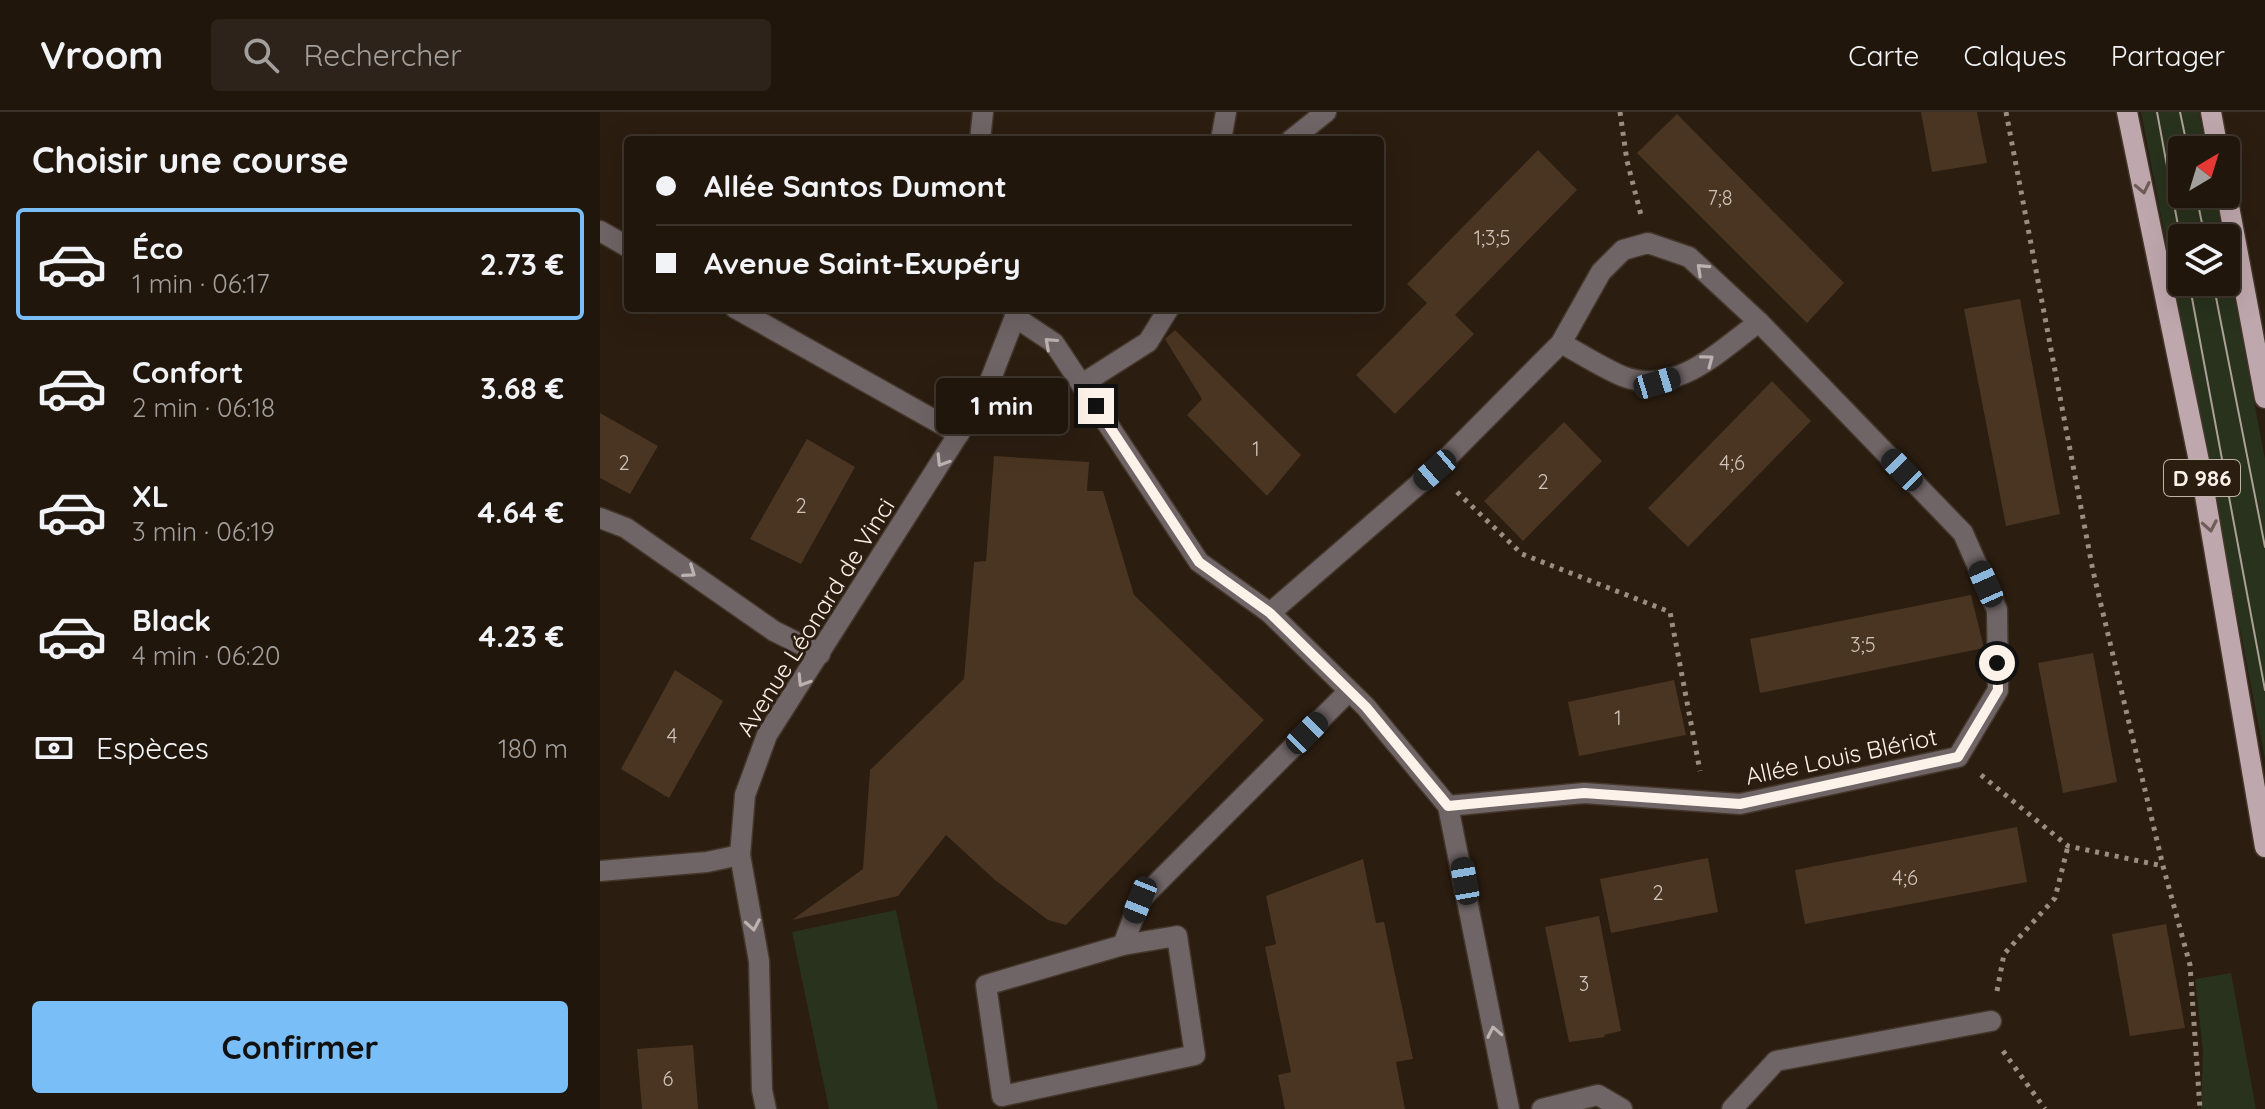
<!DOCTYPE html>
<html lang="fr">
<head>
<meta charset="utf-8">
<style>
  :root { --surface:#20160c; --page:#2d231a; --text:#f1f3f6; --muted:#a29f9d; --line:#3d352d; --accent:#7abef8 }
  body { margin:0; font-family:Quicksand,sans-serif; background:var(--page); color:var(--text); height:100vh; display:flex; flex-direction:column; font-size:30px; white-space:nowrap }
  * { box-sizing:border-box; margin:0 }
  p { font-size:26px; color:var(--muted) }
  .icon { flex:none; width:44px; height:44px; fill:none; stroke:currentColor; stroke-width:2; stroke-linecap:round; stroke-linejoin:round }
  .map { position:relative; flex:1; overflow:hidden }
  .drawer { display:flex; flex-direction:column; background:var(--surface); width:600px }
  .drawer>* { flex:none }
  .banner { position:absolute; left:24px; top:24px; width:760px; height:176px; border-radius:8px; box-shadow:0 8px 32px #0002,0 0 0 2px var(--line); display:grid; align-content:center; height:176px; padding:0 32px; background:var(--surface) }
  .needle { width:52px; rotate:38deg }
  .buttons { position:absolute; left:1568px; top:24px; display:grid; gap:16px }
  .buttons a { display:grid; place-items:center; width:72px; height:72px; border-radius:8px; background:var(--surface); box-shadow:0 8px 32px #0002,0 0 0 2px var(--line); font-size:40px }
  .end { position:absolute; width:36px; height:36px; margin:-18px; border:10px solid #fdf2ea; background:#111; box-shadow:0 0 0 4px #111 }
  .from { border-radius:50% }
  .bubble { position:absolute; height:56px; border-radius:8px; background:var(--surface); box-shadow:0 8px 32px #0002,0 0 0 2px var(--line); font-size:26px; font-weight:800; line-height:56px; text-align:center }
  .car { position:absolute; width:24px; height:48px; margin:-24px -12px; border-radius:10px; box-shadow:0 0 6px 2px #0007; background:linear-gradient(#222 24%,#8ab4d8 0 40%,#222 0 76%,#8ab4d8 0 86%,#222 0) }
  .banner b { display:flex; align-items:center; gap:28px; height:76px; font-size:30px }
  .banner b+b { border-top:2px solid var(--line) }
  .banner i { width:20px; height:20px; background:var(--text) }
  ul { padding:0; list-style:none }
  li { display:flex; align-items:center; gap:24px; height:112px; margin:0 16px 12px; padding:0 16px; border:4px solid transparent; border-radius:8px }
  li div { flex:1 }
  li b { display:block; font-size:30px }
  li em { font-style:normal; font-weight:800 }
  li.selected { border-color:var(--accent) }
  li>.icon { width:72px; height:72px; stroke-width:1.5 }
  h2 { padding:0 32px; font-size:36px; line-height:96px }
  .pay { display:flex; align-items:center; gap:20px; height:88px; padding:0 32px; font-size:30px }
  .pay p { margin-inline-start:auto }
  .cta { display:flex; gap:16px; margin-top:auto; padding:16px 32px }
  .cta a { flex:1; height:92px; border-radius:8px; background:var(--accent); color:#111; font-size:32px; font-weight:800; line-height:92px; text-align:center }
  header { display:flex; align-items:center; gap:48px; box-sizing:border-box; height:112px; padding:0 40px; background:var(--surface); border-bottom:2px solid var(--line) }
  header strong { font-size:38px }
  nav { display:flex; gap:44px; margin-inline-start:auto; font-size:28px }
  .search { width:560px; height:72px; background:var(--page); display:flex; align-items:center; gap:20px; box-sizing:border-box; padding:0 28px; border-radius:8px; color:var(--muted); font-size:30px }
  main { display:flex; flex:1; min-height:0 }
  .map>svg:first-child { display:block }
  .green { fill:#29321d }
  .building { fill:#4a3522 }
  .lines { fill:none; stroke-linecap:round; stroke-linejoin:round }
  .service-casing { stroke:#44372a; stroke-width:23 }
  .minor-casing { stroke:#44372a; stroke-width:23 }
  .primary-casing { stroke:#44372a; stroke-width:23 }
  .path { stroke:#9a8e83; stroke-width:5; stroke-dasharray:4 6; stroke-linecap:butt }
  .service { stroke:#6f6466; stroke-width:20 }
  .minor { stroke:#6f6466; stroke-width:20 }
  .primary { stroke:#bfa8ad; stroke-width:20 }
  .tram { stroke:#ada197; stroke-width:2 }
  .oneway { stroke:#6e5c57 }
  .oneway2 { stroke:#bdb2af }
  .route { stroke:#fdf2ea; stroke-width:10 }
  .labels { text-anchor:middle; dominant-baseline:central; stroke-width:6; stroke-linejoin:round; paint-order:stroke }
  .number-label { font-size:20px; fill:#d0c3b8 }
  .shield { fill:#2b1d10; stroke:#beb2a9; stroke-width:2 }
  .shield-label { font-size:22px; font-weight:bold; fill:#fdf2ea }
  .street-label { font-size:24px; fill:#fdf2ea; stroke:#2b1d10 }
</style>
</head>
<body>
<header>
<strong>Vroom</strong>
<div class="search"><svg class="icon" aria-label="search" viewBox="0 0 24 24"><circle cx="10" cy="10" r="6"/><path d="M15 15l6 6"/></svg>Rechercher</div>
<nav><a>Carte</a><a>Calques</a><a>Partager</a></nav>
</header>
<main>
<section class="drawer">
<h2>Choisir une course</h2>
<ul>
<li class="selected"><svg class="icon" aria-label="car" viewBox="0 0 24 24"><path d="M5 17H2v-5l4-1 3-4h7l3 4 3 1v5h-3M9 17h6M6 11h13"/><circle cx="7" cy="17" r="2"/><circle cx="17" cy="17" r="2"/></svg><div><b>Éco</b><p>1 min · 06:17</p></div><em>2.73 €</em></li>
<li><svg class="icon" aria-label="car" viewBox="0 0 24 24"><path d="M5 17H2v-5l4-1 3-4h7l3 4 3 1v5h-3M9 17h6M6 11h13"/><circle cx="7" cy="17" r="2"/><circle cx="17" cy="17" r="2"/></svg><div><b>Confort</b><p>2 min · 06:18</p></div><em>3.68 €</em></li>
<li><svg class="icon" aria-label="car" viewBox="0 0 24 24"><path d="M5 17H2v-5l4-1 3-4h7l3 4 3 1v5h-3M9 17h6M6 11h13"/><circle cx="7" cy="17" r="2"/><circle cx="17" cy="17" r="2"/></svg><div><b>XL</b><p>3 min · 06:19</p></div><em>4.64 €</em></li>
<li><svg class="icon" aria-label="car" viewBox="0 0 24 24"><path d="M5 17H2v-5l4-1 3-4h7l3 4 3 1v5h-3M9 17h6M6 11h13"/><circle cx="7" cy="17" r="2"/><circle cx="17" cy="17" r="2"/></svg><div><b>Black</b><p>4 min · 06:20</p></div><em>4.23 €</em></li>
</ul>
<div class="pay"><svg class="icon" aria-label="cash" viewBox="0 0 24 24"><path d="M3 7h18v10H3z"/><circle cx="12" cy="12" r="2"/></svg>Espèces<p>180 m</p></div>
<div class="cta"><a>Confirmer</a></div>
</section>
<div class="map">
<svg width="1665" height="997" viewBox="0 0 1665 997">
  <rect width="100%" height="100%" fill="#2b1d10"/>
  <g class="green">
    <path d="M1541,0H1599L1606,38H1582V82H1615L1623,126H1582V170H1626V142L1665,347V647Z"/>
    <path d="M296,798L338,997H229L192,820Z"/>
    <path d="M1631,861L1656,997H1601L1603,940L1595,867Z"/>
  </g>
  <g class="building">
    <path d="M1321,0H1377L1387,51L1332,60Z"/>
    <path d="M1077,2L1244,171L1207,211L1037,41Z"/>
    <path d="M938,38L977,78L855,203L874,222L795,302L756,263L827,191L807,172Z"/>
    <path d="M1420,187L1460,402L1406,414L1364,197Z"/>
    <path d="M575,218L701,343L667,384L587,303L602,287L565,227Z"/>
    <path d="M1172,269L1211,309L1088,435L1048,396Z"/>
    <path d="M0,301L58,334L30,382L0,366Z"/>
    <path d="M964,310L1002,349L923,429L884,389Z"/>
    <path d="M207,327L255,355L201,452L150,427Z"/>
    <path d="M394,344L489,350L487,379H503L534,483L664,608L466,813L448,808L395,768L346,723L298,784L192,808L263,757L270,658L364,567L374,450L386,449Z"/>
    <path d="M1371,483L1384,536L1160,581L1150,527Z"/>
    <path d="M1493,541L1517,670L1463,681L1438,551Z"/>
    <path d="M75,558L123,589L69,686L21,657Z"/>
    <path d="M1074,568L1086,623L979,644L968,590Z"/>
    <path d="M1417,715L1427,770L1205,812L1195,758Z"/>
    <path d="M1108,746L1118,800L1011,821L1000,767Z"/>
    <path d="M763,747L776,811L784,810L813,947L796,950L805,997H685L678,963L691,960L665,835L676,832L666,784Z"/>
    <path d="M999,804L1021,919L1004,923L1005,925L969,930L945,815Z"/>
    <path d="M1566,812L1585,916L1530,924L1512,822Z"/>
    <path d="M93,933L98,997H42L37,937Z"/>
  </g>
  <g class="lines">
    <g class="service-casing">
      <g id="service">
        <path d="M621,28L626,0"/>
        <path d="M691,28L726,0"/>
        <path d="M0,119L28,135"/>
        <path d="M135,196L359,322"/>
        <path d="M482,272L548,230L569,196"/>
        <path d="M577,824L595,943L402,984L386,873L523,833Z"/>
        <path d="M523,833L540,788L749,579"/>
        <path d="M942,997L998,983L1022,997"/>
        <path d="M1132,997L1176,949L1391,909"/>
      </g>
    </g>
    <g class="minor-casing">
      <g id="minor">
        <path d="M380,28L383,0"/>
        <path d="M415,205L454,231L599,450L670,501L766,595L848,694L909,997"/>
        <path d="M961,231C981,242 1001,255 1022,264C1075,285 1118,240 1159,210"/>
        <path d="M0,406L26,416L174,519L220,542"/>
        <path d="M670,501L835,358L961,231L1001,160L1023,138L1048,131L1089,145L1159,210L1363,421L1397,498L1398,578L1358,645L1140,692L984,681L848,694"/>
        <path d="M0,759L107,750L140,743"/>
        <path d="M166,997L162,978L159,849L140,743L145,683L167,623L386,279L415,205L414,196"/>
      </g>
    </g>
    <g class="primary-casing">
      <g id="primary">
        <path d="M1527,0L1600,354L1665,735"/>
        <path d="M1611,0L1618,38"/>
        <path d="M1626,78L1665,286"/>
      </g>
    </g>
    <g class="path">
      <path d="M1020,0L1027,49L1041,103"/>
      <path d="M1406,0L1493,459L1563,754L1590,853L1600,997"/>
      <path d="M857,380L922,442L1070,500L1100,659"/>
      <path d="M1381,663L1468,734L1563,754"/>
      <path d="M1397,879L1404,842L1455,786L1468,734"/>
      <path d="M1403,939L1445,997"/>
    </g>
    <use href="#service" class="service"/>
    <use href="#minor" class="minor"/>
    <use href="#primary" class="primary"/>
    <g class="tram">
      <path d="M1557,0L1582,135"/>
      <path d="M1580,0L1588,38"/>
      <path d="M1596,82L1605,126"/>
      <path d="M1589,170L1665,578"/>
      <path d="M1613,170L1665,435"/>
    </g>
  </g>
  <defs><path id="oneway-chevron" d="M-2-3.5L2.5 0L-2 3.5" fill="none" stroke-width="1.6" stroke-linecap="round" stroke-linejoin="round" transform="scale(2)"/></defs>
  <g class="oneway">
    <use href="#oneway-chevron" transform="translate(1543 76) rotate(78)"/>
    <use href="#oneway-chevron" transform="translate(1610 414) rotate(80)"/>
  </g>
  <g class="oneway2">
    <use href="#oneway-chevron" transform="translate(1102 157) rotate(-137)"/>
    <use href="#oneway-chevron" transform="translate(450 231) rotate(-138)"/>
    <use href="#oneway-chevron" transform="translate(1108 248) rotate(-37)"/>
    <use href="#oneway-chevron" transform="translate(342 349) rotate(122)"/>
    <use href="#oneway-chevron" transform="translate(90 460) rotate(35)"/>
    <use href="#oneway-chevron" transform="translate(203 569) rotate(122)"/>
    <use href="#oneway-chevron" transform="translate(153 813) rotate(80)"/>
    <use href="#oneway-chevron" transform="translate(894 920) rotate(-101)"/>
  </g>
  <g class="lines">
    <path class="route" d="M496,294L599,450L670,501L766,595L848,694L984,681L1140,692L1358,645L1398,578L1397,551"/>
  </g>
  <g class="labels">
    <g class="number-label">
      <text x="1120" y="85">7;8</text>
      <text x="892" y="125">1;3;5</text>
      <text x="656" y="336">1</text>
      <text x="24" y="350">2</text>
      <text x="1132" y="350">4;6</text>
      <text x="943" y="369">2</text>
      <text x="201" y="393">2</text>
      <text x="1263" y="532">3;5</text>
      <text x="1018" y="605">1</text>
      <text x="72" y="623">4</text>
      <text x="1305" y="765">4;6</text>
      <text x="1058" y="780">2</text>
      <text x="984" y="871">3</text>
      <text x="68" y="966">6</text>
    </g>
    <rect class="shield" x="1564" y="348" width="76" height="36" rx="6"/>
    <g class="shield-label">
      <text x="1602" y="366">D 986</text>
    </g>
    <g class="street-label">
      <text transform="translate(215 505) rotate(-58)">Avenue Léonard de Vinci</text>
      <text transform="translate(1241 644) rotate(-12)">Allée Louis Blériot</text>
    </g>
  </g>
</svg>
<div class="buttons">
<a><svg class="needle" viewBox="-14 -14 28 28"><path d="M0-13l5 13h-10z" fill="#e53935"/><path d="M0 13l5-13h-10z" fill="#a29f9d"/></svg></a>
<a><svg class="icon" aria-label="layers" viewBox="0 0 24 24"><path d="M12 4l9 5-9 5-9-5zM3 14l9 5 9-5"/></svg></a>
</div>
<i class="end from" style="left:1397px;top:551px"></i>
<i class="end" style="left:496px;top:294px"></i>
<div class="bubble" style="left:336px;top:266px;width:132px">1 min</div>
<i class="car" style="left:1057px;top:271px;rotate:73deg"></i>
<i class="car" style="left:835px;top:358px;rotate:229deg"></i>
<i class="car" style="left:1302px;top:358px;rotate:316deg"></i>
<i class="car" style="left:1386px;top:472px;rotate:336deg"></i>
<i class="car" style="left:707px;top:621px;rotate:45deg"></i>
<i class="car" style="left:865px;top:769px;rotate:350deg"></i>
<i class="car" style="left:540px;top:788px;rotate:202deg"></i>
<div class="banner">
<b><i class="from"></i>Allée Santos Dumont</b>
<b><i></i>Avenue Saint-Exupéry</b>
</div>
</div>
</main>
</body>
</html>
